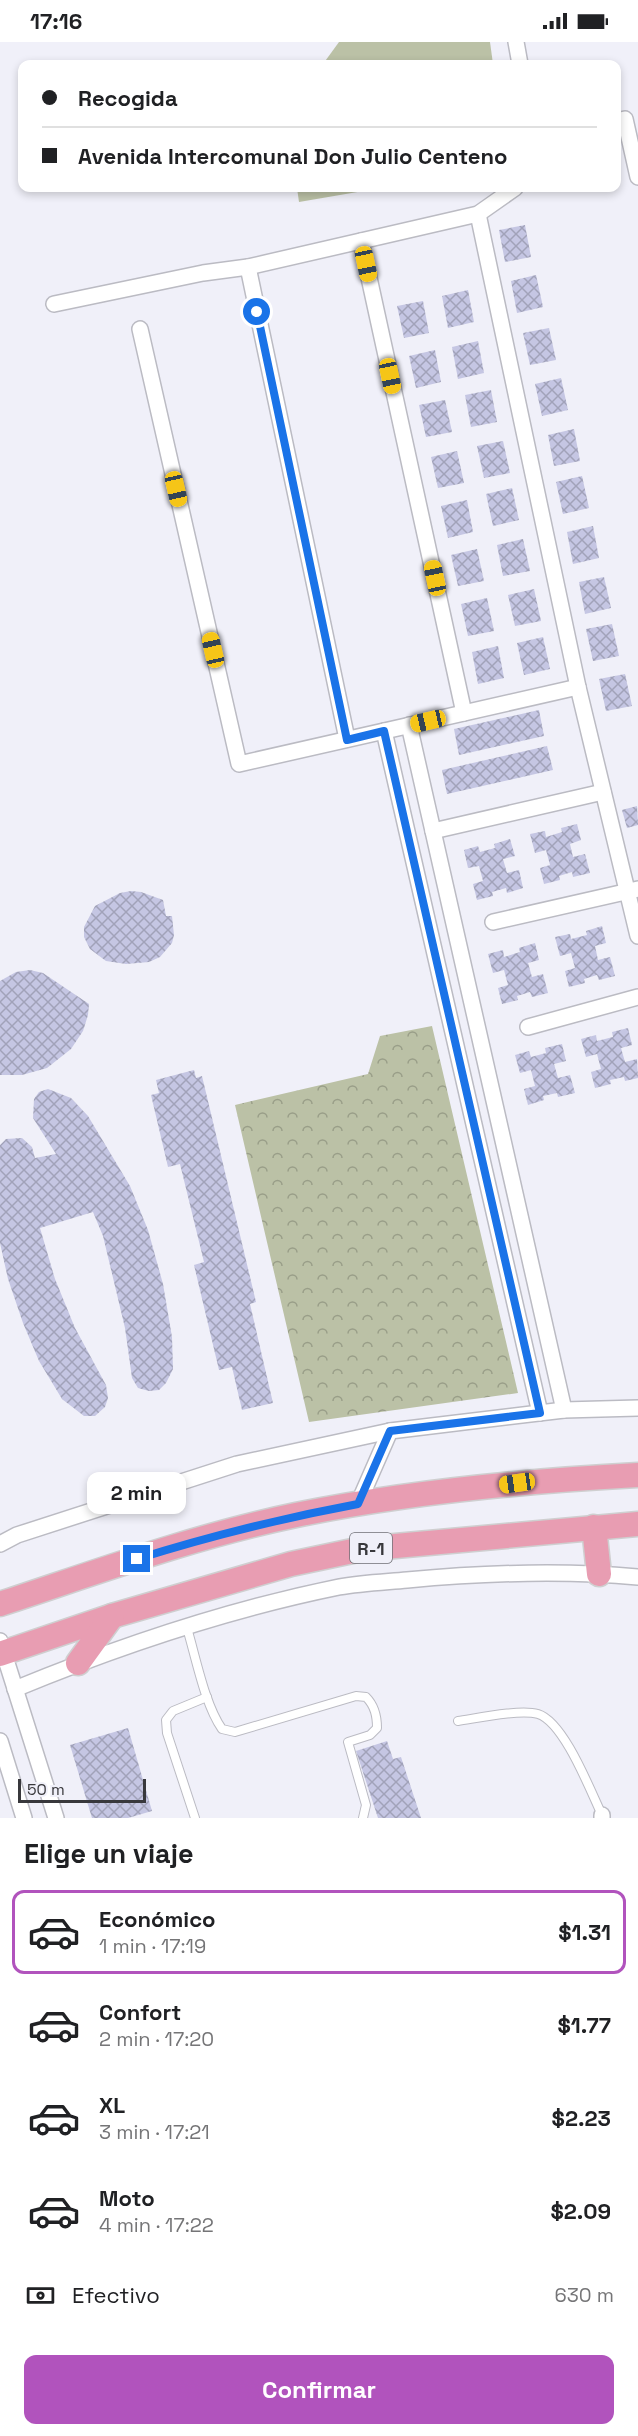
<!DOCTYPE html>
<html lang="es">
<head>
<meta charset="utf-8">
<style>
  :root { --surface:#fff; --page:#f6f6f6; --text:#202124; --muted:#757577; --line:#e0e0e0; --accent:#b153bd }
  body { margin:0; font-family:"Space Grotesk",sans-serif; background:var(--page); color:var(--text); height:100vh; display:flex; flex-direction:column; font-size:22px; white-space:nowrap }
  * { box-sizing:border-box; margin:0 }
  p { font-size:20px; color:var(--muted) }
  .icon { flex:none; width:33px; height:33px; fill:none; stroke:currentColor; stroke-width:2; stroke-linecap:round; stroke-linejoin:round }
  .map { position:relative; height:1776px; overflow:hidden }
  .panel { display:flex; flex-direction:column; background:var(--surface); flex:1 }
  .panel>* { flex:none }
  .top-card { position:absolute; left:18px; top:18px; width:603px; height:132px; border-radius:12px; box-shadow:0 3px 9px #0003; display:grid; align-content:center; height:132px; padding:0 24px; background:var(--surface) }
  .scale { position:absolute; left:18px; bottom:15px; width:128px; box-sizing:border-box; padding-left:6px; border:3px solid #38383c; border-top:0; font-size:16px; line-height:21px; white-space:nowrap; color:#38383c; -webkit-text-stroke:4px #f0f0f9; paint-order:stroke }
  .end { position:absolute; width:27px; height:27px; margin:-14px; border:8px solid #1a73e8; background:#fff; box-shadow:0 0 0 3px #fff }
  .from { border-radius:50% }
  .bubble { position:absolute; height:42px; border-radius:12px; background:var(--surface); box-shadow:0 3px 9px #0003; font-size:20px; font-weight:700; line-height:42px; text-align:center }
  .car { position:absolute; width:18px; height:36px; margin:-18px -9px; border-radius:8px; box-shadow:0 0 4px 2px #0007; background:linear-gradient(#f5c518 24%,#345 0 40%,#f5c518 0 76%,#345 0 86%,#f5c518 0) }
  .top-card b { display:flex; align-items:center; gap:21px; height:57px; font-size:22px }
  .top-card b+b { border-top:2px solid var(--line) }
  .top-card i { width:15px; height:15px; background:var(--text) }
  ul { padding:0; list-style:none }
  li { display:flex; align-items:center; gap:18px; height:84px; margin:0 12px 9px; padding:0 12px; border:3px solid transparent; border-radius:12px }
  li div { flex:1 }
  li b { display:block; font-size:22px }
  li em { font-style:normal; font-weight:700 }
  li.active { border-color:var(--accent) }
  li>.icon { width:54px; height:54px; stroke-width:1.5 }
  h2 { padding:0 24px; font-size:27px; line-height:72px }
  .pay { display:flex; align-items:center; gap:15px; height:66px; padding:0 24px; font-size:22px }
  .pay p { margin-inline-start:auto }
  .primary-button { display:flex; gap:12px; margin-top:auto; padding:12px 24px }
  .primary-button a { flex:1; height:69px; border-radius:12px; background:var(--accent); color:#fff; font-size:24px; font-weight:700; line-height:69px; text-align:center }
  .status { display:flex; justify-content:space-between; align-items:center; height:42px; padding:0 30px; background:var(--surface); direction:ltr }
  .status svg { height:16px; fill:currentColor }
  .map>svg:first-child { display:block }
  .forest { fill:url(#forest-crowns) }
  .pitch { fill:#bbc1a6 }
  .building { fill:url(#building-cross-hatch) }
  .lines { fill:none; stroke-linecap:round; stroke-linejoin:round }
  .lane-casing { stroke:#bbbbc3; stroke-width:10 }
  .street-casing { stroke:#bbbbc3; stroke-width:18 }
  .primary-casing { stroke:#cfcfd0; stroke-width:27 }
  .lane { stroke:#fff; stroke-width:8 }
  .street { stroke:#fff; stroke-width:15 }
  .primary { stroke:#e89db2; stroke-width:24 }
  .route { stroke:#1a73e8; stroke-width:8 }
  .labels { text-anchor:middle; dominant-baseline:central; stroke-width:4.5; stroke-linejoin:round; paint-order:stroke }
  .shield { fill:#f0f0f9; stroke:#6f6f75; stroke-width:1.5 }
  .shield-label { font-size:18px; font-weight:bold; fill:#38383c }
</style>
</head>
<body>
<div class="status"><b>17:16</b><svg viewBox="0 0 49 12"><path d="M0 12V9h3v3zM5 12V6h3v6zM10 12V3h3v9zM15 12V0h3v12zM26 1h20v11H26zM47 4h2v5h-2z"/></svg></div>
<div class="map">
<svg width="638" height="1776" viewBox="0 0 638 1776">
  <defs>
    <pattern id="forest-crowns" width="20" height="18" patternUnits="userSpaceOnUse" patternTransform="scale(1.5)"><rect width="20" height="18" fill="#bbc1a6"/><path d="M2 6a3 3 0 1 1 6 0M12 15a3 3 0 1 1 6 0" fill="none" stroke="#999e88"/></pattern>
    <pattern id="building-cross-hatch" width="8" height="8" patternUnits="userSpaceOnUse" patternTransform="scale(1.5)"><rect width="8" height="8" fill="#c5c6e3"/><path d="M0 0l8 8M0 8l8-8" fill="none" stroke="#a1a2b9"/></pattern>
  </defs>
  <rect width="100%" height="100%" fill="#f0f0f9"/>
  <path class="forest" d="M432,984L518,1351L309,1380L235,1063L368,1032L380,994Z"/>
  <g class="pitch">
    <path d="M339,0H490L493,22H323Z"/>
    <path d="M297,146H381L299,160Z"/>
  </g>
  <g class="building">
    <path d="M525,183L531,215L505,220L499,188Z"/>
    <path d="M536,233L543,265L517,271L511,239Z"/>
    <path d="M468,248L474,280L448,286L442,254Z"/>
    <path d="M423,259L429,291L404,296L397,264Z"/>
    <path d="M549,286L556,318L530,323L523,291Z"/>
    <path d="M478,299L484,331L458,337L452,305Z"/>
    <path d="M435,308L441,340L416,346L409,314Z"/>
    <path d="M561,336L568,368L542,374L535,342Z"/>
    <path d="M491,348L497,380L471,385L465,353Z"/>
    <path d="M445,358L452,390L426,395L419,363Z"/>
    <path d="M574,387L580,419L554,424L548,393Z"/>
    <path d="M503,399L510,431L484,436L477,404Z"/>
    <path d="M457,409L464,441L438,446L431,415Z"/>
    <path d="M582,434L589,466L563,472L556,440Z"/>
    <path d="M512,446L519,478L493,484L486,452Z"/>
    <path d="M467,458L473,490L448,496L441,464Z"/>
    <path d="M593,484L599,516L573,522L567,490Z"/>
    <path d="M523,497L530,529L503,534L497,503Z"/>
    <path d="M477,507L484,539L458,544L451,513Z"/>
    <path d="M604,535L611,566L585,572L579,540Z"/>
    <path d="M534,547L541,579L515,584L508,553Z"/>
    <path d="M487,556L494,589L468,594L461,562Z"/>
    <path d="M612,582L619,614L593,619L586,587Z"/>
    <path d="M543,595L550,627L524,633L517,601Z"/>
    <path d="M498,604L504,636L478,642L472,610Z"/>
    <path d="M625,632L632,664L606,669L599,637Z"/>
    <path d="M539,668L544,694L459,713L454,687Z"/>
    <path d="M547,704L553,728L447,752L442,728Z"/>
    <path d="M637,764L638,783L627,786L622,768Z"/>
    <path d="M577,782L581,798L570,802L573,815L585,812L590,831L573,835L572,830L559,834L560,838L544,842L540,826L550,823L546,808L535,811L530,792L545,789L546,795L562,790L561,786Z"/>
    <path d="M510,797L515,814L503,817L507,831L519,828L523,846L507,851L506,846L492,850L493,854L477,858L473,842L483,839L479,824L468,826L464,808L478,804L480,810L495,806L494,802Z"/>
    <path d="M131,849L141,850L163,858L166,874H172L174,893L172,901L160,915L149,920L126,922L106,919L90,907L84,895V885L95,864L120,851Z"/>
    <path d="M602,884L606,901L595,904L598,918L610,915L615,934L599,938L597,933L584,937L585,941L569,945L565,929L575,926L571,911L560,914L555,895L570,892L571,897L587,893L586,889Z"/>
    <path d="M535,901L539,918L528,921L532,935L543,932L548,951L532,955L530,950L517,954L518,958L502,962L498,946L508,943L504,928L493,931L488,912L503,908L504,915L520,910L519,906Z"/>
    <path d="M30,928L43,931L89,962L88,973L83,989L71,1007L47,1026L22,1033H0V939L16,930Z"/>
    <path d="M628,986L632,1003L621,1006L625,1020L637,1017L638,1036L625,1039L624,1035L610,1038L611,1042L595,1046L591,1030L601,1027L597,1012L586,1015L581,997L596,993L597,999L613,995L612,990Z"/>
    <path d="M562,1002L566,1019L554,1022L558,1036L570,1033L575,1051L558,1055L557,1051L543,1054L544,1058L528,1063L524,1047L535,1044L531,1028L520,1031L515,1013L529,1009L531,1015L546,1011L545,1006Z"/>
    <path d="M194,1028L196,1036L202,1034L256,1260L250,1262L273,1361L242,1368L232,1325L219,1328L194,1223L204,1220L180,1122L168,1125L151,1053L159,1051L156,1038Z"/>
    <path d="M48,1047L71,1056L88,1074L130,1144L148,1188L163,1242L172,1295L173,1327L166,1341L159,1348L149,1349L138,1346L132,1336L125,1286L103,1194L93,1170L40,1186L55,1237L75,1286L106,1343L108,1356L105,1365L95,1374H84L62,1357L39,1319L23,1281L8,1237L0,1201V1103L6,1097L22,1096L32,1105L35,1116L56,1112L33,1076L34,1057L39,1050Z"/>
    <path d="M128,1686L152,1769L128,1776H92L70,1703Z"/>
    <path d="M387,1699L393,1717L401,1715L421,1776H378L356,1709Z"/>
  </g>
  <g class="lines">
    <g class="lane-casing">
      <g id="lane">
        <path d="M187,1586C196,1616 205,1663 222,1687L235,1690L356,1654L366,1655C375,1664 377,1674 377,1686L370,1693L348,1700L366,1763L363,1776"/>
        <path d="M458,1679C478,1676 520,1667 538,1672C564,1680 590,1748 602,1773"/>
        <path d="M195,1776L167,1691L166,1678L173,1669L207,1655"/>
      </g>
    </g>
    <g class="street-casing">
      <g id="street">
        <path d="M516,0L520,22"/>
        <path d="M616,79L625,77L638,135"/>
        <path d="M478,172L578,645L638,894"/>
        <path d="M361,199L464,671"/>
        <path d="M248,225L347,697"/>
        <path d="M54,262L203,231L248,225L478,172L515,146"/>
        <path d="M140,287L239,722L578,645"/>
        <path d="M409,683L564,1368"/>
        <path d="M384,689L540,1371"/>
        <path d="M433,789L603,750"/>
        <path d="M493,880L638,847"/>
        <path d="M528,985L638,955"/>
        <path d="M358,1462L390,1389L564,1368L638,1366"/>
        <path d="M0,1502L17,1493L237,1422L390,1389"/>
        <path d="M0,1599L56,1776"/>
        <path d="M15,1647C117,1605 231,1567 339,1545C361,1541 385,1540 407,1538C483,1531 562,1528 638,1535"/>
        <path d="M0,1699L24,1776"/>
        <path d="M602,1776V1773"/>
      </g>
    </g>
    <g class="primary-casing">
      <g id="primary">
        <path d="M594,1485L599,1532"/>
        <path d="M0,1562C97,1530 195,1494 296,1473C408,1450 524,1439 638,1433"/>
        <path d="M0,1612L112,1574L291,1522L362,1507L638,1482"/>
        <path d="M78,1621L112,1574"/>
      </g>
    </g>
    <use href="#lane" class="lane"/>
    <use href="#street" class="street"/>
    <use href="#primary" class="primary"/>
  </g>
  <g class="lines">
    <path class="route" d="M137,1517C210,1494 283,1476 358,1462L390,1389L540,1371L384,689L347,698L257,270"/>
  </g>
  <g class="labels">
    <rect class="shield" x="350" y="1491" width="42" height="30" rx="4.5"/>
    <g class="shield-label">
      <text x="371" y="1506">R-1</text>
    </g>
  </g>
</svg>
<div class="scale">50 m</div>
<i class="end from" style="left:257px;top:270px"></i>
<i class="end" style="left:137px;top:1517px"></i>
<div class="bubble" style="left:87px;top:1430px;width:99px">2 min</div>
<i class="car" style="left:366px;top:222px;rotate:168deg"></i>
<i class="car" style="left:390px;top:334px;rotate:168deg"></i>
<i class="car" style="left:176px;top:447px;rotate:167deg"></i>
<i class="car" style="left:435px;top:536px;rotate:348deg"></i>
<i class="car" style="left:213px;top:608px;rotate:347deg"></i>
<i class="car" style="left:428px;top:679px;rotate:257deg"></i>
<i class="car" style="left:517px;top:1441px;rotate:262deg"></i>
<div class="top-card">
<b><i class="from"></i>Recogida</b>
<b><i></i>Avenida Intercomunal Don Julio Centeno</b>
</div>
</div>
<section class="panel">
<h2>Elige un viaje</h2>
<ul>
<li class="active"><svg class="icon" aria-label="car" viewBox="0 0 24 24"><path d="M5 17H2v-5l4-1 3-4h7l3 4 3 1v5h-3M9 17h6M6 11h13"/><circle cx="7" cy="17" r="2"/><circle cx="17" cy="17" r="2"/></svg><div><b>Económico</b><p>1 min · 17:19</p></div><em>$1.31</em></li>
<li><svg class="icon" aria-label="car" viewBox="0 0 24 24"><path d="M5 17H2v-5l4-1 3-4h7l3 4 3 1v5h-3M9 17h6M6 11h13"/><circle cx="7" cy="17" r="2"/><circle cx="17" cy="17" r="2"/></svg><div><b>Confort</b><p>2 min · 17:20</p></div><em>$1.77</em></li>
<li><svg class="icon" aria-label="car" viewBox="0 0 24 24"><path d="M5 17H2v-5l4-1 3-4h7l3 4 3 1v5h-3M9 17h6M6 11h13"/><circle cx="7" cy="17" r="2"/><circle cx="17" cy="17" r="2"/></svg><div><b>XL</b><p>3 min · 17:21</p></div><em>$2.23</em></li>
<li><svg class="icon" aria-label="car" viewBox="0 0 24 24"><path d="M5 17H2v-5l4-1 3-4h7l3 4 3 1v5h-3M9 17h6M6 11h13"/><circle cx="7" cy="17" r="2"/><circle cx="17" cy="17" r="2"/></svg><div><b>Moto</b><p>4 min · 17:22</p></div><em>$2.09</em></li>
</ul>
<div class="pay"><svg class="icon" aria-label="cash" viewBox="0 0 24 24"><path d="M3 7h18v10H3z"/><circle cx="12" cy="12" r="2"/></svg>Efectivo<p>630 m</p></div>
<div class="primary-button"><a>Confirmar</a></div>
</section>
</body>
</html>
